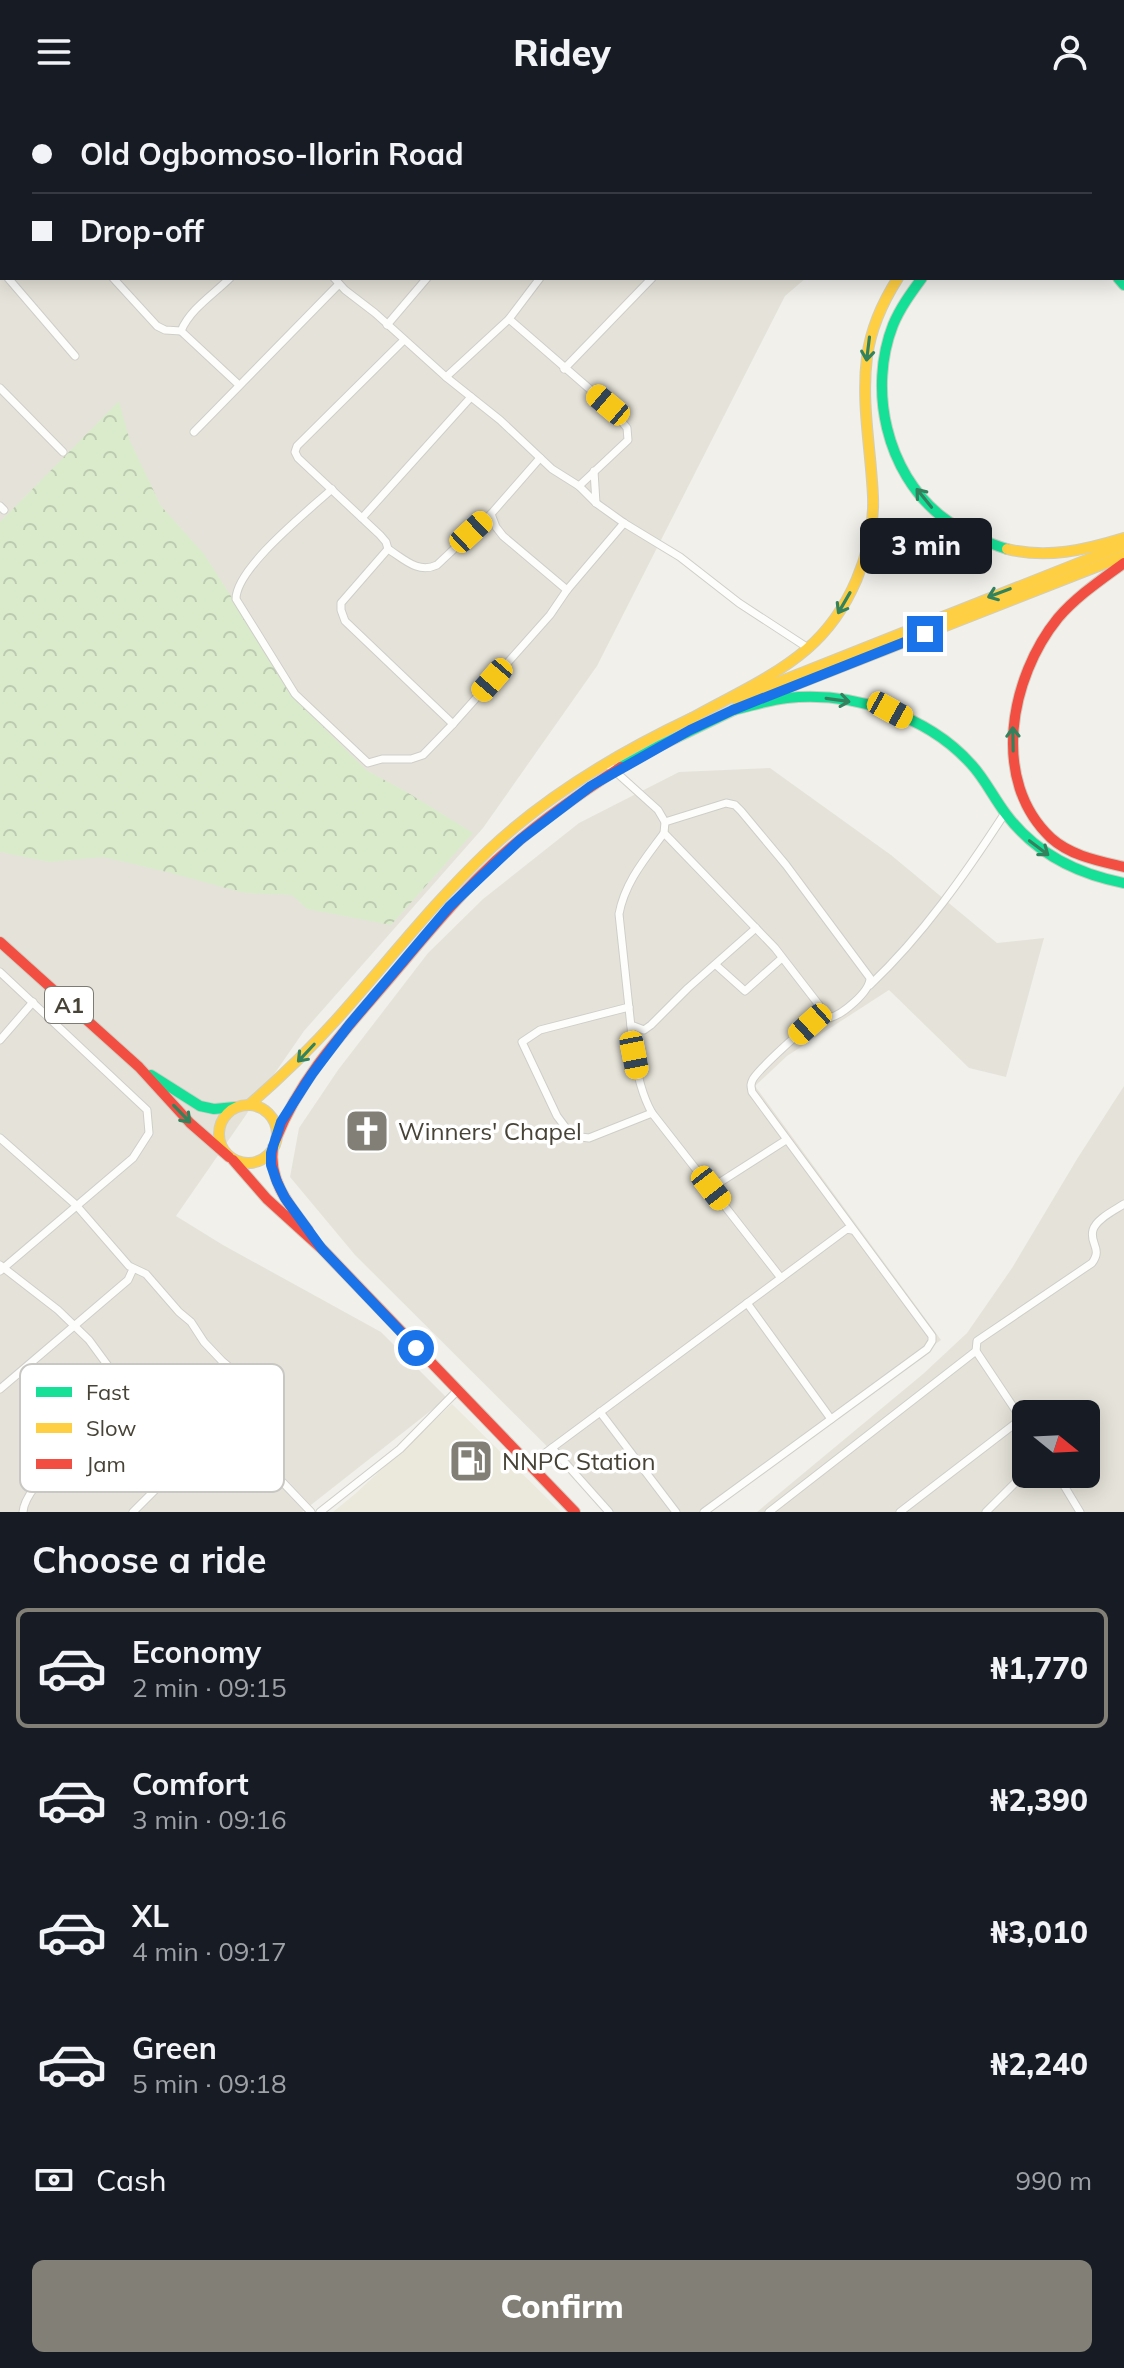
<!DOCTYPE html>
<html lang="en">
<head>
<meta charset="utf-8">
<style>
  :root { --surface:#171b24; --page:#242831; --text:#f1f3f6; --muted:#9ea1a6; --line:#363941; --accent:#828076 }
  body { margin:0; font-family:Mulish,sans-serif; background:var(--page); color:var(--text); height:100vh; display:flex; flex-direction:column; font-size:30px; white-space:nowrap }
  * { box-sizing:border-box; margin:0 }
  p { font-size:26px; color:var(--muted) }
  .icon { flex:none; width:44px; height:44px; fill:none; stroke:currentColor; stroke-width:2; stroke-linecap:round; stroke-linejoin:round }
  .map { position:relative; height:1408px; overflow:hidden }
  .side { display:flex; flex-direction:column; background:var(--surface); flex:1 }
  .side>* { flex:none }
  .hud { position:absolute; left:0px; top:0px; width:1124px; height:176px; box-shadow:0 4px 20px #0003; display:grid; align-content:center; height:176px; padding:0 32px; background:var(--surface) }
  .needle { width:52px; rotate:108deg }
  .tools { position:absolute; left:1012px; top:1296px; display:grid; gap:16px }
  .tools a { display:grid; place-items:center; width:88px; height:88px; border-radius:12px; background:var(--surface); box-shadow:0 4px 20px #0003; font-size:40px }
  .end { position:absolute; width:36px; height:36px; margin:-18px; border:10px solid #1a73e8; background:#fff; box-shadow:0 0 0 4px #fff }
  .from { border-radius:50% }
  .bubble { position:absolute; height:56px; border-radius:12px; background:var(--surface); box-shadow:0 4px 20px #0003; font-size:26px; font-weight:800; line-height:56px; text-align:center }
  .car { position:absolute; width:24px; height:48px; margin:-24px -12px; border-radius:10px; box-shadow:0 0 6px 2px #0007; background:linear-gradient(#f5c518 24%,#345 0 40%,#f5c518 0 76%,#345 0 86%,#f5c518 0) }
  .hud b { display:flex; align-items:center; gap:28px; height:76px; font-size:30px }
  .hud b+b { border-top:2px solid var(--line) }
  .hud i { width:20px; height:20px; background:var(--text) }
  ul { padding:0; list-style:none }
  li { display:flex; align-items:center; gap:24px; height:120px; margin:0 16px 12px; padding:0 16px; border:4px solid transparent; border-radius:12px }
  li div { flex:1 }
  li b { display:block; font-size:30px }
  li em { font-style:normal; font-weight:800 }
  li.on { border-color:var(--accent) }
  li>.icon { width:72px; height:72px; stroke-width:1.5 }
  h2 { padding:0 32px; font-size:36px; line-height:96px }
  .pay { display:flex; align-items:center; gap:20px; height:88px; padding:0 32px; font-size:30px }
  .pay p { margin-inline-start:auto }
  .primary-button { display:flex; gap:16px; margin-top:auto; padding:16px 32px }
  .primary-button a { flex:1; height:92px; border-radius:12px; background:var(--accent); color:#fff; font-size:32px; font-weight:800; line-height:92px; text-align:center }
  header { display:flex; justify-content:space-between; align-items:center; height:104px; padding:0 32px; background:var(--surface); font-size:36px; font-weight:800 }
  .map>svg:first-child { display:block }
  .residential { fill:#e5e3d9; fill-rule:evenodd }
  .education { fill:#ebe9db }
  .forest { fill:url(#forest-crowns) }
  .lines { fill:none; stroke-linecap:round; stroke-linejoin:round }
  .street-casing { stroke:#cfcec8; stroke-width:9 }
  .fast-casing { stroke:#d0cec2; stroke-width:12 }
  .slow-casing { stroke:#d0cec2; stroke-width:12 }
  .jam-casing { stroke:#d0cec2; stroke-width:12 }
  .street { stroke:#fdfdfc; stroke-width:7 }
  .fast { stroke:#16e098; stroke-width:10 }
  .slow { stroke:#ffcf43; stroke-width:10 }
  .jam { stroke:#f24e42; stroke-width:10 }
  .oneway { stroke:#33825e }
  .route { stroke:#1a73e8; stroke-width:10 }
  .labels { text-anchor:middle; dominant-baseline:central; stroke-width:7; stroke-linejoin:round; paint-order:stroke }
  .shield { fill:#fff; stroke:#7e7b73; stroke-width:2 }
  .shield-label { font-size:22px; font-weight:bold; fill:#474337 }
  .poi-label { font-size:24px; fill:#474337; stroke:#fff; text-anchor:start }
  .key { fill:#fff; stroke:#c8c7c3; stroke-width:2 }
  .key-label { font-size:22px; fill:#474337 }
</style>
</head>
<body>
<header><svg class="icon" aria-label="menu" viewBox="0 0 24 24"><path d="M4 6h16M4 12h16M4 18h16"/></svg>Ridey<svg class="icon" aria-label="person" viewBox="0 0 24 24"><circle cx="12" cy="8" r="4"/><path d="M4 21q1-7 8-7t8 7"/></svg></header>
<div class="map">
<svg width="1124" height="1408" viewBox="0 0 1124 1408">
  <defs>
    <pattern id="forest-crowns" width="20" height="18" patternUnits="userSpaceOnUse" patternTransform="scale(2)"><rect width="20" height="18" fill="#daebcc"/><path d="M2 6a3 3 0 1 1 6 0M12 15a3 3 0 1 1 6 0" fill="none" stroke="#bccbb0"/></pattern>
  </defs>
  <rect width="100%" height="100%" fill="#f1f0eb"/>
  <g class="residential">
    <path d="M0,0H945V2H2V174H806L785,192L597,562L483,724L304,927L176,1112L223,1141L381,1228L447,1294L302,1408H0Z"/>
    <path d="M770,664L891,751L997,839L1044,834L1006,973L969,964L889,886L787,952L755,982L941,1236L701,1408H613L355,1151L290,1073L299,1024L338,966L428,849L483,795L579,719L679,668Z"/>
    <path d="M1124,982V1408H757L923,1270L967,1229L1012,1164L1077,1055ZM1026,1310H1086V1370H1026Z"/>
  </g>
  <path class="education" d="M452,1300L561,1408H333L355,1390Z"/>
  <path class="forest" d="M119,297L130,337L161,402L204,450L300,600L366,666L405,687L473,729L391,821L307,805L292,791L244,789L167,768L103,753L49,758L0,748V418Z"/>
  <g class="lines">
    <g class="street-casing">
      <g id="street">
        <path d="M102,0L103,2"/>
        <path d="M218,0L219,2"/>
        <path d="M234,2L235,0"/>
        <path d="M324,2L326,0"/>
        <path d="M435,2L437,0"/>
        <path d="M652,2L653,0"/>
        <path d="M734,2L735,0"/>
        <path d="M931,2L932,0"/>
        <path d="M0,3L5,0"/>
        <path d="M0,104L2,107"/>
        <path d="M0,168L2,167"/>
        <path d="M8,174L75,252"/>
        <path d="M113,174L157,222L165,226L181,227C190,205 214,190 230,174"/>
        <path d="M334,174L345,186L375,209L446,273L500,316L552,365L579,382L596,399L624,419L680,453L739,499L808,544"/>
        <path d="M509,215L608,301L627,324L628,336L579,382"/>
        <path d="M387,221L427,174"/>
        <path d="M181,227L239,281"/>
        <path d="M404,236L297,342L295,348L298,354L380,431L386,438L388,445C404,455 418,470 437,461L491,410L540,354"/>
        <path d="M564,265L652,174"/>
        <path d="M446,273L509,215L540,174"/>
        <path d="M0,284L63,348"/>
        <path d="M194,328L339,180"/>
        <path d="M594,367L596,399"/>
        <path d="M332,385C308,407 236,464 236,495L295,590L368,659L382,655H411L423,651L453,620L550,511L567,486L624,419"/>
        <path d="M0,402L4,406"/>
        <path d="M491,410L496,423L503,432L567,486"/>
        <path d="M362,414L471,293"/>
        <path d="M388,445L341,499V506L345,517L453,620"/>
        <path d="M607,660L658,706L665,718L664,729L775,844L829,914C823,914 822,914 816,917C805,922 759,965 753,975C750,981 751,982 752,988L932,1232V1237L927,1245L704,1408"/>
        <path d="M665,718L726,699L735,701L741,707L786,761L870,874C870,888 842,911 829,914"/>
        <path d="M664,729C645,755 625,778 619,810L634,951C638,972 642,991 652,1009L781,1174"/>
        <path d="M716,861L745,887L782,854"/>
        <path d="M0,868L147,1006L149,1029L133,1054L0,1167"/>
        <path d="M870,881C923,831 966,769 1005,709"/>
        <path d="M629,903L540,926L522,938L557,1012L572,1032L589,1034L652,1009"/>
        <path d="M631,921L644,926L651,921L688,884L756,824"/>
        <path d="M0,936L33,898"/>
        <path d="M0,1034L76,1101L129,1162L146,1170L179,1208L191,1218L204,1238L222,1257L249,1280V1284L188,1353L133,1408"/>
        <path d="M711,1084L786,1036"/>
        <path d="M0,1161L58,1206L89,1236L125,1285L135,1306L165,1332L179,1348L188,1353"/>
        <path d="M747,1199L831,1315"/>
        <path d="M976,1247L1026,1322"/>
        <path d="M0,1285L128,1176L133,1165"/>
        <path d="M600,1308L676,1408"/>
        <path d="M224,1312L230,1323L311,1408"/>
        <path d="M552,1344L609,1408"/>
        <path d="M529,1361L847,1125L852,1126"/>
        <path d="M1057,1370L1080,1408"/>
        <path d="M23,1408C25,1377 104,1317 131,1300"/>
        <path d="M320,1408L400,1345L457,1287"/>
        <path d="M769,1408L976,1247L977,1237L1092,1159C1103,1144 1089,1140 1093,1126C1096,1115 1115,1106 1124,1100"/>
        <path d="M900,1408L1021,1315"/>
        <path d="M986,1408L1026,1368"/>
      </g>
    </g>
    <g class="fast-casing">
      <g id="fast">
        <path d="M1075,0V2"/>
        <path d="M1122,117L1124,124"/>
        <path d="M922,174C911,189 900,204 893,221C868,285 886,368 941,412C957,425 987,439 1007,445"/>
        <path d="M1118,174L1124,181"/>
        <path d="M733,606C751,602 768,596 787,594C851,587 927,611 971,660C985,675 993,693 1006,710C1035,749 1077,770 1124,779"/>
        <path d="M621,663L661,641L740,603"/>
        <path d="M151,971L200,1002L214,1005L235,1003"/>
      </g>
    </g>
    <g class="slow-casing">
      <g id="slow">
        <path d="M1007,445C1047,455 1085,446 1124,434"/>
        <path d="M762,594L1124,452"/>
        <path d="M736,595L1124,441"/>
        <path d="M687,617C727,594 772,575 807,545C849,509 875,447 873,393C871,346 861,299 867,253C871,223 882,199 898,174"/>
        <path d="M249,1001C280,974 309,946 336,916C387,859 433,799 488,747C547,691 618,649 692,614"/>
        <circle cx="248" cy="1030" r="29"/>
      </g>
    </g>
    <g class="jam-casing">
      <g id="jam">
        <path d="M1089,0L1090,2"/>
        <path d="M1124,459C1101,476 1077,492 1058,514C1010,573 990,677 1051,734C1071,752 1099,757 1124,763"/>
        <path d="M0,838L139,963L190,1019L229,1053"/>
        <path d="M276,1035C298,979 337,935 376,890C411,850 443,808 481,771C523,729 571,695 621,663"/>
        <path d="M273,1043C268,1076 289,1101 308,1126"/>
        <path d="M233,1056L267,1095L322,1145L575,1408"/>
      </g>
    </g>
    <use href="#street" class="street"/>
    <use href="#fast" class="fast"/>
    <use href="#slow" class="slow"/>
    <use href="#jam" class="jam"/>
  </g>
  <defs><path id="oneway-shaft" d="M-6 0H5M1.5-3L5.5 0L1.5 3" fill="none" stroke-width="1.6" stroke-linecap="round" stroke-linejoin="round" transform="scale(2)"/></defs>
  <g class="oneway">
    <use href="#oneway-shaft" transform="translate(868 245) rotate(97)"/>
    <use href="#oneway-shaft" transform="translate(924 394) rotate(-129)"/>
    <use href="#oneway-shaft" transform="translate(999 489) rotate(159)"/>
    <use href="#oneway-shaft" transform="translate(844 499) rotate(120)"/>
    <use href="#oneway-shaft" transform="translate(838 596) rotate(8)"/>
    <use href="#oneway-shaft" transform="translate(1013 635) rotate(-91)"/>
    <use href="#oneway-shaft" transform="translate(1039 744) rotate(37)"/>
    <use href="#oneway-shaft" transform="translate(306 949) rotate(133)"/>
    <use href="#oneway-shaft" transform="translate(182 1010) rotate(46)"/>
  </g>
  <g class="lines">
    <path class="route" d="M416,1244L322,1145L285,1094L277,1078L271,1061V1049L281,1018L312,970L349,921L449,803L520,736L591,682L690,626L733,606L925,530"/>
  </g>
  <defs>
    <g id="church-square" transform="scale(2.3)"><rect x="-9" y="-9" width="18" height="18" rx="4" fill="#828076" stroke="#fff"/><path d="M-1.2-6h2.4v3.5h3.3v2.4h-3.3V6h-2.4V-.1h-3.3v-2.4h3.3Z" fill="#fff"/></g>
    <g id="fuel-square" transform="scale(2.3)"><rect x="-9" y="-9" width="18" height="18" rx="4" fill="#828076" stroke="#fff"/><path d="M-5.5-6h7V0h2V4h1.3V-2.5L3-4.5l.8-.8L6-3V5H2.5V1h-1V6h-7ZM-4.2-4.7v3.2H.2V-4.7Z" fill="#fff"/></g>
  </defs>
  <g fill-rule="evenodd">
    <use href="#church-square" x="367" y="1027"/>
    <use href="#fuel-square" x="471" y="1357"/>
  </g>
  <g class="labels">
    <rect class="shield" x="45" y="883" width="48" height="36" rx="6"/>
    <g class="shield-label">
      <text x="69" y="901">A1</text>
    </g>
    <g class="poi-label">
      <text x="398" y="1027">Winners' Chapel</text>
      <text x="502" y="1357">NNPC Station</text>
    </g>
  </g>
  <rect x="20" y="1260" width="264" height="128" rx="12" class="key"/>
  <rect x="36" y="1283" width="36" height="10" fill="#16e098"/>
  <rect x="36" y="1319" width="36" height="10" fill="#ffcf43"/>
  <rect x="36" y="1355" width="36" height="10" fill="#f24e42"/>
  <g class="key-label">
    <text x="86" y="1296">Fast</text>
    <text x="86" y="1332">Slow</text>
    <text x="86" y="1368">Jam</text>
  </g>
</svg>
<div class="tools">
<a><svg class="needle" viewBox="-14 -14 28 28"><path d="M0-13l5 13h-10z" fill="#e53935"/><path d="M0 13l5-13h-10z" fill="#9ea1a6"/></svg></a>
</div>
<i class="end from" style="left:416px;top:1244px"></i>
<i class="end" style="left:925px;top:530px"></i>
<div class="bubble" style="left:860px;top:414px;width:132px">3 min</div>
<i class="car" style="left:608px;top:301px;rotate:310deg"></i>
<i class="car" style="left:471px;top:428px;rotate:47deg"></i>
<i class="car" style="left:492px;top:576px;rotate:221deg"></i>
<i class="car" style="left:890px;top:606px;rotate:119deg"></i>
<i class="car" style="left:810px;top:920px;rotate:228deg"></i>
<i class="car" style="left:634px;top:951px;rotate:169deg"></i>
<i class="car" style="left:711px;top:1084px;rotate:142deg"></i>
<div class="hud">
<b><i class="from"></i>Old Ogbomoso-Ilorin Road</b>
<b><i></i>Drop-off</b>
</div>
</div>
<section class="side">
<h2>Choose a ride</h2>
<ul>
<li class="on"><svg class="icon" aria-label="car" viewBox="0 0 24 24"><path d="M5 17H2v-5l4-1 3-4h7l3 4 3 1v5h-3M9 17h6M6 11h13"/><circle cx="7" cy="17" r="2"/><circle cx="17" cy="17" r="2"/></svg><div><b>Economy</b><p>2 min · 09:15</p></div><em>₦1,770</em></li>
<li><svg class="icon" aria-label="car" viewBox="0 0 24 24"><path d="M5 17H2v-5l4-1 3-4h7l3 4 3 1v5h-3M9 17h6M6 11h13"/><circle cx="7" cy="17" r="2"/><circle cx="17" cy="17" r="2"/></svg><div><b>Comfort</b><p>3 min · 09:16</p></div><em>₦2,390</em></li>
<li><svg class="icon" aria-label="car" viewBox="0 0 24 24"><path d="M5 17H2v-5l4-1 3-4h7l3 4 3 1v5h-3M9 17h6M6 11h13"/><circle cx="7" cy="17" r="2"/><circle cx="17" cy="17" r="2"/></svg><div><b>XL</b><p>4 min · 09:17</p></div><em>₦3,010</em></li>
<li><svg class="icon" aria-label="car" viewBox="0 0 24 24"><path d="M5 17H2v-5l4-1 3-4h7l3 4 3 1v5h-3M9 17h6M6 11h13"/><circle cx="7" cy="17" r="2"/><circle cx="17" cy="17" r="2"/></svg><div><b>Green</b><p>5 min · 09:18</p></div><em>₦2,240</em></li>
</ul>
<div class="pay"><svg class="icon" aria-label="cash" viewBox="0 0 24 24"><path d="M3 7h18v10H3z"/><circle cx="12" cy="12" r="2"/></svg>Cash<p>990 m</p></div>
<div class="primary-button"><a>Confirm</a></div>
</section>
</body>
</html>
